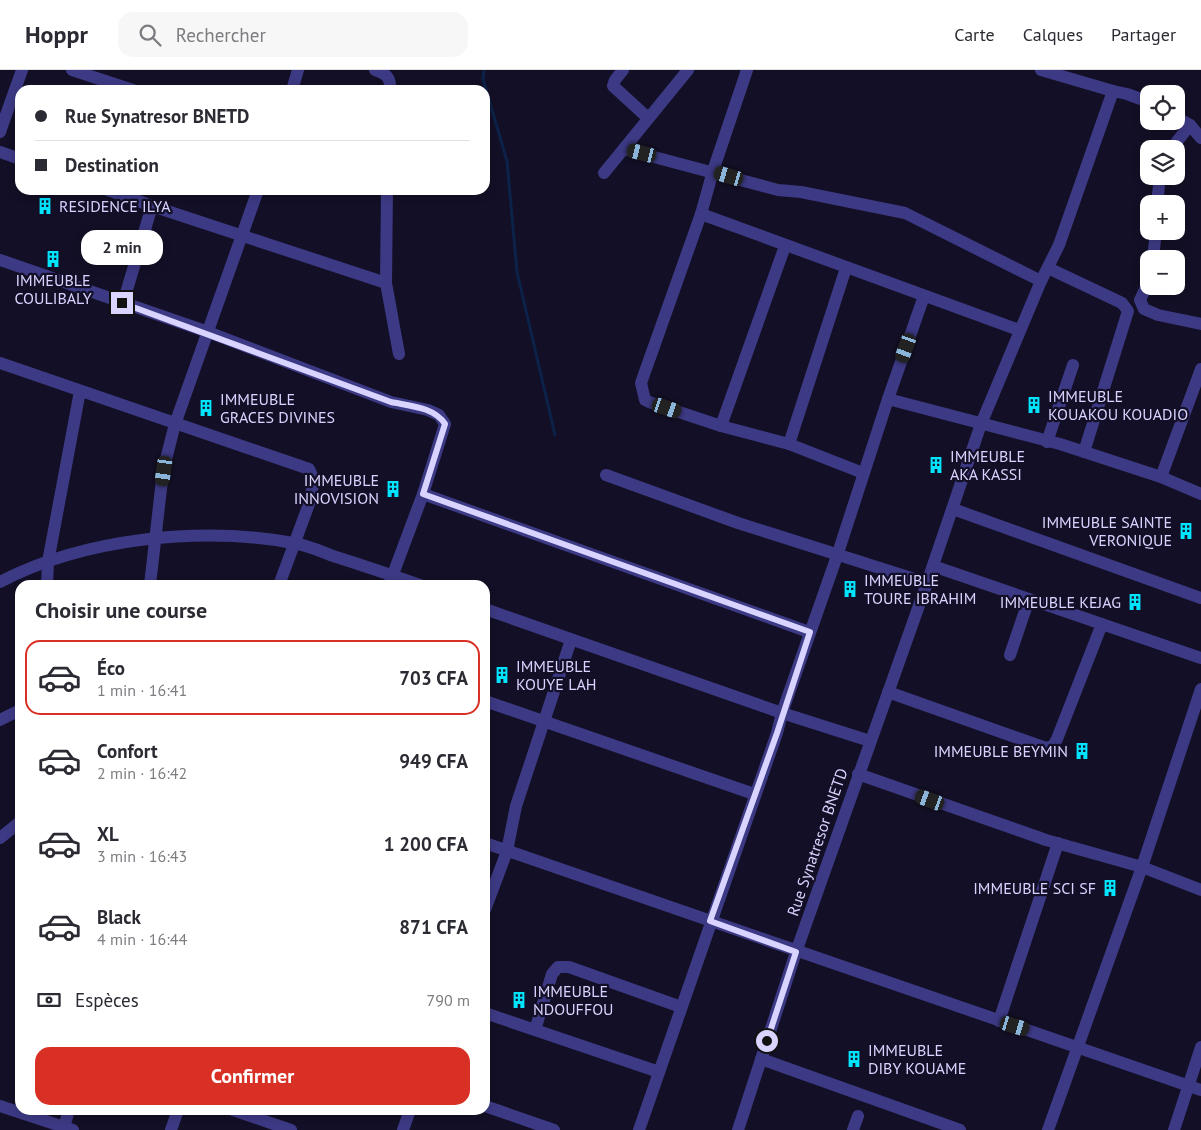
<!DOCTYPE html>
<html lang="fr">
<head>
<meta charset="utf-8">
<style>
  :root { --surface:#fff; --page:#f7f7f7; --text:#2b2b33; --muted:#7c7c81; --line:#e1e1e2; --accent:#d93025 }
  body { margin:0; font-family:"PT Sans",sans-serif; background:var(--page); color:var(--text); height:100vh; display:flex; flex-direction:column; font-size:19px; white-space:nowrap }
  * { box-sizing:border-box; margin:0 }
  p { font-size:16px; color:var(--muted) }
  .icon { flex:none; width:28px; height:28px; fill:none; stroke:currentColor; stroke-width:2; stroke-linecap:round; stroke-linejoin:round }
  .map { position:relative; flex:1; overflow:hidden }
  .side { position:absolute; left:15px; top:510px; width:475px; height:535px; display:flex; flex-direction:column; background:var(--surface); border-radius:15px; box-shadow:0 2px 8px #0003 }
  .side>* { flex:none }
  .guide { position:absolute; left:15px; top:15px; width:475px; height:110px; border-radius:15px; box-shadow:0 2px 8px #0003; display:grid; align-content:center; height:110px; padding:0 20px; background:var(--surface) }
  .controls { position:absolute; left:1140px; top:15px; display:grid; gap:10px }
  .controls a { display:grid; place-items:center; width:45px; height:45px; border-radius:10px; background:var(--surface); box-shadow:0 2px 8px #0003; font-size:25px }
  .end { position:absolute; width:22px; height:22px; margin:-11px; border:6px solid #d9d4ff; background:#111; box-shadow:0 0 0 2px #111 }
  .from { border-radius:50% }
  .bubble { position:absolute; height:35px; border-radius:15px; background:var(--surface); box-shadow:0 2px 8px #0003; font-size:16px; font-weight:600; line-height:35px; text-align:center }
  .car { position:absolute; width:15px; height:30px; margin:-15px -8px; border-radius:6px; box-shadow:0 0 4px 1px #0007; background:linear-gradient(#222 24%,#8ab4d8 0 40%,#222 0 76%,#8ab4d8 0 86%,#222 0) }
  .guide b { display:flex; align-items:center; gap:18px; height:48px; font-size:19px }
  .guide b+b { border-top:1px solid var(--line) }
  .guide i { width:12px; height:12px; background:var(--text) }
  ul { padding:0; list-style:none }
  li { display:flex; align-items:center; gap:15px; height:75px; margin:0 10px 8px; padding:0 10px; border:2px solid transparent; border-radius:15px }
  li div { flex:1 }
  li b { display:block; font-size:19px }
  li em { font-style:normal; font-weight:600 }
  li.on { border-color:var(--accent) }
  li>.icon { width:45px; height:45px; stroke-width:1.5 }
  h2 { padding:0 20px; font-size:22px; line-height:60px }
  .pay { display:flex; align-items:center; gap:12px; height:55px; padding:0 20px; font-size:19px }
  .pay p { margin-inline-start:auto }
  .action { display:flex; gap:10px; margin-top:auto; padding:10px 20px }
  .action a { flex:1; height:58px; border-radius:15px; background:var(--accent); color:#fff; font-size:20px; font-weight:600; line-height:58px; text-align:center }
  header { display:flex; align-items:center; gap:30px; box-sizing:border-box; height:70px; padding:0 25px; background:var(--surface); border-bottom:1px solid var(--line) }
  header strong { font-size:24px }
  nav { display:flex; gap:28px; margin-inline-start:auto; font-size:18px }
  .search { width:350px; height:45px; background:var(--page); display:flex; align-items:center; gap:12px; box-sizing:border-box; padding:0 18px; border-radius:15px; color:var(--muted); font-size:19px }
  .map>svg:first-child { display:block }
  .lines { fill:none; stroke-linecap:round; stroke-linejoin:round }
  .stream { stroke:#0c2248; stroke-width:3 }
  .minor { stroke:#3d3a85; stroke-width:12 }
  .route { stroke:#d9d4ff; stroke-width:6 }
  .labels { text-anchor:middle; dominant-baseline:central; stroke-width:4.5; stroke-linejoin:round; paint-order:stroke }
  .poi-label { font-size:16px; fill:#d9d4ff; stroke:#130f26; text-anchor:start }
  .street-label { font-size:16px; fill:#d9d4ff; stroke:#130f26 }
</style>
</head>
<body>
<header>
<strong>Hoppr</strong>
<div class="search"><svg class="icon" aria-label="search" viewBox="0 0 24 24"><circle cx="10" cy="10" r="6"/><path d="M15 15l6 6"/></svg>Rechercher</div>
<nav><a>Carte</a><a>Calques</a><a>Partager</a></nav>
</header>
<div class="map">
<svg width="1201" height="1060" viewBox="0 0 1201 1060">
  <rect width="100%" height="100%" fill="#130f26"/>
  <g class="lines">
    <path class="stream" d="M484,0L483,9L507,91L517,202L555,365"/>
    <g class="minor">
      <path d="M72,0L133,20"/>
      <path d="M375,0C387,4 391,8 390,20"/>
      <path d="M623,0L615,10L613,16L648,48"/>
      <path d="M747,0L713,101L701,144L641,313L645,330L649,332L721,356L789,374L863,403"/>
      <path d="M1041,0L1113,21"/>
      <path d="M292,20L298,0"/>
      <path d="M1176,47L1190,55L1201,68"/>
      <path d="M0,62L22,0"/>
      <path d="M624,79L778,120L801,122L905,143L1041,211L981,354L927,513L796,882L738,1060"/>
      <path d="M1171,79L1190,55"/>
      <path d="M0,82L20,89"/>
      <path d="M604,103L688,0"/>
      <path d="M108,120L152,136L123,233"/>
      <path d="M387,120L386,213L399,284"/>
      <path d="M1157,134L1160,106"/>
      <path d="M152,136L386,213"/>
      <path d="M701,144L1019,260"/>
      <path d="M1153,189L1156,161"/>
      <path d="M0,190L208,262L391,332L428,340L439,345L445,354L423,424L389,515"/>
      <path d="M1048,198L1122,233L1128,241L1084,382"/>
      <path d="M1041,211L1059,175L1113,21L1127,24L1149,32"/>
      <path d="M1149,211L1140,230L1144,239L1158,245L1201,254"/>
      <path d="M0,293L309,399L314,410L309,434L279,515"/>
      <path d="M888,329L1060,374L1161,407L1201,424"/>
      <path d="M721,356L785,176"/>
      <path d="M1047,372L1073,295"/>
      <path d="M789,374L846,198"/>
      <path d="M606,405L738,453L927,513"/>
      <path d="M1161,407L1201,299"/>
      <path d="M423,424L809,562"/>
      <path d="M953,439L1201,528"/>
      <path d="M933,496L1201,588"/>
      <path d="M0,512C84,468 201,456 293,473C307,475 320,481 333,486C362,495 391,505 420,515"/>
      <path d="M47,515L48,492L80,321"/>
      <path d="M150,515L163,401L175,354L258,120"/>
      <path d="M485,539L782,643L870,671"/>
      <path d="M1010,585L1029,529"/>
      <path d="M888,622L1046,678L1053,676L1057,669L1102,554"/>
      <path d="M485,631L754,724"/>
      <path d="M0,650L20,640"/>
      <path d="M858,704L1046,770L1142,797L1201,820"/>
      <path d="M0,768L20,752"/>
      <path d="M485,773L1201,1020"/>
      <path d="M485,840L507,781L516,736L571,570"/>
      <path d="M485,943L659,1002"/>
      <path d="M999,951L1058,773"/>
      <path d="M535,960L552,904L558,897H569L681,937"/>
      <path d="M761,989L960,1060"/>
      <path d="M0,1036L73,1060"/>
      <path d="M485,1036L554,1060"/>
      <path d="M233,1040L291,1060"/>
      <path d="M64,1057L69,1040"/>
      <path d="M171,1060L178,1040"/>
      <path d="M403,1060L410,1040"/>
      <path d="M639,1060L777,663L782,643L837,486L888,329L924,226"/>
      <path d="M853,1060L858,1046"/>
      <path d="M1048,1060L1142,797L1201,619"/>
      <path d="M1174,1060L1201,977"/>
    </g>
  </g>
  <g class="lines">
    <path class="route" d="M122,233L391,332C410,336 434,337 445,354L423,424L810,562L777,663L710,851L796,882L767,971"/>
  </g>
  <defs>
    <g id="building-bare" transform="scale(1.35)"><path d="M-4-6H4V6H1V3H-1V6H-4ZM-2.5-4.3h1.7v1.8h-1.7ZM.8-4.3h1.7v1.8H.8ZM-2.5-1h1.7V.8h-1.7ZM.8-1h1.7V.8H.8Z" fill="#00e5ff" stroke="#130f26" stroke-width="2.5" paint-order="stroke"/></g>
  </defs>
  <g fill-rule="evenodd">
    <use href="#building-bare" x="45" y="136"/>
    <use href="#building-bare" x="53" y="189"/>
    <use href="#building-bare" x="1034" y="335"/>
    <use href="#building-bare" x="206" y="338"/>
    <use href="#building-bare" x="936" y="395"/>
    <use href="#building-bare" x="393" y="419"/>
    <use href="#building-bare" x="1186" y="461"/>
    <use href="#building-bare" x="850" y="519"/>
    <use href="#building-bare" x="1135" y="532"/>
    <use href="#building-bare" x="502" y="605"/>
    <use href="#building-bare" x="1082" y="681"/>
    <use href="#building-bare" x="1110" y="818"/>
    <use href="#building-bare" x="519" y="930"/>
    <use href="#building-bare" x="854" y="989"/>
  </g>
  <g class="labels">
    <g class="poi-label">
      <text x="59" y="136">RESIDENCE ILYA</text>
      <text x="53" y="210" text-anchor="middle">IMMEUBLE<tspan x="53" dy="18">COULIBALY</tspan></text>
      <text x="1048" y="326">IMMEUBLE<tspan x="1048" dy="18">KOUAKOU KOUADIO</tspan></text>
      <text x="220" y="329">IMMEUBLE<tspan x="220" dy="18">GRACES DIVINES</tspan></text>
      <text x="950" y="386">IMMEUBLE<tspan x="950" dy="18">AKA KASSI</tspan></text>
      <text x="379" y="410" text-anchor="end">IMMEUBLE<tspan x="379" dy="18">INNOVISION</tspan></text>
      <text x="1172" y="452" text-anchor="end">IMMEUBLE SAINTE<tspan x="1172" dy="18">VERONIQUE</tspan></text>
      <text x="864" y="510">IMMEUBLE<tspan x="864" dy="18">TOURE IBRAHIM</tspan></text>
      <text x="1121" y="532" text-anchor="end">IMMEUBLE KEJAG</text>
      <text x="516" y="596">IMMEUBLE<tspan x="516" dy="18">KOUYE LAH</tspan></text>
      <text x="1068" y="681" text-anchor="end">IMMEUBLE BEYMIN</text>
      <text x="1096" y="818" text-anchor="end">IMMEUBLE SCI SF</text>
      <text x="533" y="921">IMMEUBLE<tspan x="533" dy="18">NDOUFFOU</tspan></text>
      <text x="868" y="980">IMMEUBLE<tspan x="868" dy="18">DIBY KOUAME</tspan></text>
    </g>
    <g class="street-label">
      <text transform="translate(817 772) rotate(-71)">Rue Synatresor BNETD</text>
    </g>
  </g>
</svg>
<div class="controls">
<a><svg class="icon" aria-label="locate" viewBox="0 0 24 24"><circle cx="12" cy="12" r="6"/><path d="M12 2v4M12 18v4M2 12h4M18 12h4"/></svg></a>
<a><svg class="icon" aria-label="layers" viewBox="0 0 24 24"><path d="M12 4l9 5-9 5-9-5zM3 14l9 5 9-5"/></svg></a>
<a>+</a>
<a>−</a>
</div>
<i class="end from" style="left:767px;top:971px"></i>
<i class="end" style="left:122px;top:233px"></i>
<div class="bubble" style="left:81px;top:160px;width:82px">2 min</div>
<i class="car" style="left:642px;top:83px;rotate:284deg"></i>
<i class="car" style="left:729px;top:106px;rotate:286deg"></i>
<i class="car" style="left:906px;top:278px;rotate:200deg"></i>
<i class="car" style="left:667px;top:338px;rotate:109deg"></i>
<i class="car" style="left:164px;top:401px;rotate:188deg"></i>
<i class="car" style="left:930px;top:730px;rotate:290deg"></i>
<i class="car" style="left:1015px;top:956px;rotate:107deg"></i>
<div class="guide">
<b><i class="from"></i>Rue Synatresor BNETD</b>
<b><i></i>Destination</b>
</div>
<section class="side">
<h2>Choisir une course</h2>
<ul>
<li class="on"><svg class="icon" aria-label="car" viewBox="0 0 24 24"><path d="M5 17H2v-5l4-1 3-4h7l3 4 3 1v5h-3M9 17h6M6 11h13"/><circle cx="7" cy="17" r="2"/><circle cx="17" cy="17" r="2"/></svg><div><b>Éco</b><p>1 min · 16:41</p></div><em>703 CFA</em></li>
<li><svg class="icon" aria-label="car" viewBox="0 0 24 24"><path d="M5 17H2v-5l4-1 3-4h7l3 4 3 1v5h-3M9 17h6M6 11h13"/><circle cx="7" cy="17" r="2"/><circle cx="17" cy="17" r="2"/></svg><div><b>Confort</b><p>2 min · 16:42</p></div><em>949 CFA</em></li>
<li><svg class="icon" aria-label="car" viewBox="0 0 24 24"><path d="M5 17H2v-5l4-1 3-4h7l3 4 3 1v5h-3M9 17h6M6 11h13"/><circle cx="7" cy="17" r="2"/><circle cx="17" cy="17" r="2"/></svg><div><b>XL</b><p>3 min · 16:43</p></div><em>1 200 CFA</em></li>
<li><svg class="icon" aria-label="car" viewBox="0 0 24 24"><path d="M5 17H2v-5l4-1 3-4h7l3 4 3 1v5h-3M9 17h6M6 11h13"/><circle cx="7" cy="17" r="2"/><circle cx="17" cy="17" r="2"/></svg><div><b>Black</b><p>4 min · 16:44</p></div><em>871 CFA</em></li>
</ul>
<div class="pay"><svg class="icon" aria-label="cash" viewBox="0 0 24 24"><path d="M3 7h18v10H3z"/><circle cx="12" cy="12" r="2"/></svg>Espèces<p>790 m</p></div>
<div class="action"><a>Confirmer</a></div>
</section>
</div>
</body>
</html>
